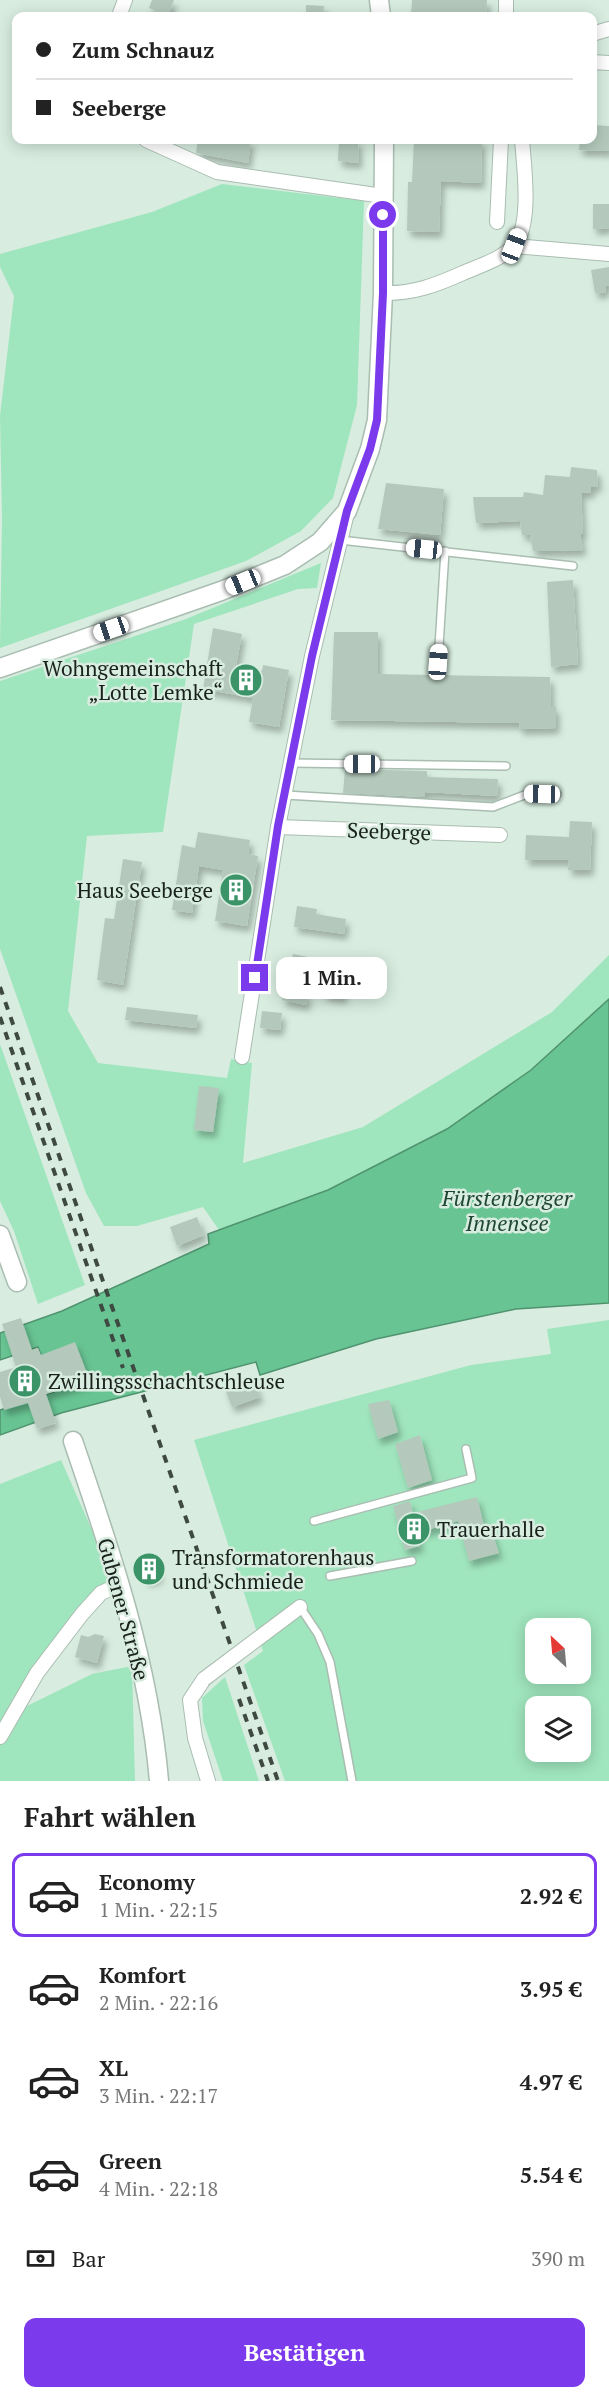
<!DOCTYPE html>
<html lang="de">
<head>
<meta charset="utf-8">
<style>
  :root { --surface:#fff; --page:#f6f6f6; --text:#222; --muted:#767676; --line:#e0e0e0; --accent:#7c3aed }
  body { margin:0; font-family:"PT Serif",serif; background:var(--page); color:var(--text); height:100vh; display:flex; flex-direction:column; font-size:22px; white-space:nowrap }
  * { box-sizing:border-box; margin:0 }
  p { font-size:20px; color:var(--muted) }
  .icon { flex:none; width:33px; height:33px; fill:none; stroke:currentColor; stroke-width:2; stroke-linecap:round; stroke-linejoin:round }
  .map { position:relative; height:1781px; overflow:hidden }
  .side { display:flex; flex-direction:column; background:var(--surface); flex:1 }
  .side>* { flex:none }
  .top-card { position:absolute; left:12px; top:12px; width:585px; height:132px; border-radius:12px; box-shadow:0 3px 15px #0003; display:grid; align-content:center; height:132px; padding:0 24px; background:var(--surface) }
  .needle { width:39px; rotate:334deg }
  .fabs { position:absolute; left:525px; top:1618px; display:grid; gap:12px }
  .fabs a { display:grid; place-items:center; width:66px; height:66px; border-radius:12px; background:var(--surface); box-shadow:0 3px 15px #0003; font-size:30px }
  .end { position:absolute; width:27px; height:27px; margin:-14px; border:8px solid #7c3aed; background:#fff; box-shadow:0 0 0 3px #fff }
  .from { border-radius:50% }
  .bubble { position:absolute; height:42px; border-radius:12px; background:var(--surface); box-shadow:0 3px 15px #0003; font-size:20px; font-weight:700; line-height:42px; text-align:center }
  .car { position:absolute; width:18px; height:36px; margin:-18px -9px; border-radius:8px; box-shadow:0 0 4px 2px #0007; background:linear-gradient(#fff 24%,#345 0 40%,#fff 0 76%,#345 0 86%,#fff 0) }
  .top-card b { display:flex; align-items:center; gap:21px; height:57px; font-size:22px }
  .top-card b+b { border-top:2px solid var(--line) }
  .top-card i { width:15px; height:15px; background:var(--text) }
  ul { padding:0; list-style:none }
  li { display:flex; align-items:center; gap:18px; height:84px; margin:0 12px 9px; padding:0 12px; border:3px solid transparent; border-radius:12px }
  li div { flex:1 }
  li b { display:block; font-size:22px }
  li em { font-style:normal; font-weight:700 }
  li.on { border-color:var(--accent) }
  li>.icon { width:54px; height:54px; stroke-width:1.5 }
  h2 { padding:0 24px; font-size:27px; line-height:72px }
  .pay { display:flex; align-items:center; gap:15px; height:66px; padding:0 24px; font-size:22px }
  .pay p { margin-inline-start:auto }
  .button { display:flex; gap:12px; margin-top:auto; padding:12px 24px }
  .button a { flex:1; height:69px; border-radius:12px; background:var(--accent); color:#fff; font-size:24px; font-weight:700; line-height:69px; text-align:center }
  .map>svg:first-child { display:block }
  .green { fill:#9fe5bd; fill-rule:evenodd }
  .water { fill:#68c493; stroke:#50936f; stroke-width:1.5 }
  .building { fill:#b4c9bc; filter:url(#shadow) }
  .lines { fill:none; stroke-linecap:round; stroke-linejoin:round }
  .service-casing { stroke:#a9bdb1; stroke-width:10 }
  .minor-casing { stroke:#a9bdb1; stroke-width:16 }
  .secondary-casing { stroke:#a9bdb1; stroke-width:21 }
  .service { stroke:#fff; stroke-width:7 }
  .minor { stroke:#fff; stroke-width:14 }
  .secondary { stroke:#fff; stroke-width:18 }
  .rail { stroke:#3e4942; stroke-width:4; stroke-dasharray:8 8; stroke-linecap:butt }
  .minor-bridge-casing { stroke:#a9bdb1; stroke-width:16; stroke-linecap:butt }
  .minor-bridge { stroke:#fff; stroke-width:14 }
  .route { stroke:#7c3aed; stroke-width:8 }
  .labels { text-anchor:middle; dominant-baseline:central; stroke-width:5; stroke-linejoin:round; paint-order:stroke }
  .poi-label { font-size:21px; fill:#19211c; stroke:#d8ede0; text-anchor:start }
  .street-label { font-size:21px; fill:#19211c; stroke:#d8ede0 }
  .water-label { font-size:22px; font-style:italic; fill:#204733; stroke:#d8ede0 }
</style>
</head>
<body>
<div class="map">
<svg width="609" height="1781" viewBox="0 0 609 1781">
  <defs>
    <filter id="shadow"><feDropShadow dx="3.5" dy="6" stdDeviation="3" flood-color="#0004"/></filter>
  </defs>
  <rect width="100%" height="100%" fill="#d8ede0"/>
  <g class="green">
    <path d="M222,184L364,201L357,405L333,498L301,531L246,561L0,648L2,519L0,416L14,296L0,267V254L152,212Z"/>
    <path d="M321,563L317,588L298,589L194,624L163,832L87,836L68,1011L98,1063L227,1078L231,1059L252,1063L243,1163L363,1127L552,1012L609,955V999L531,1070L447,1129L328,1190L219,1230L203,1207L137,1226H104L86,1193L0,949V681L186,619Z"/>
    <path d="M0,1044L85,1285L38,1304L14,1231L0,1201Z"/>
    <path d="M609,1320V1781H285L244,1665L263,1651L194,1440L471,1365L551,1354L547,1329ZM536,1629H580V1674H536ZM536,1707H580V1752H536Z"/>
    <path d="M61,1460L114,1580L0,1728V1484Z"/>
    <path d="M132,1666L135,1781H0V1743L25,1707L92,1674Z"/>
    <path d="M225,1677L259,1781H223L203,1721L202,1698Z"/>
  </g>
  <path class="water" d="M609,999V1303L516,1309L376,1339L260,1375L256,1362L61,1413L0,1435V1410L54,1392L38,1347L0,1360V1333L62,1311L209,1244L208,1234L328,1190L447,1129L531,1070Z"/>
  <g class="building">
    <path d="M152,0H174L168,16L149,8Z"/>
    <path d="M412,0H487L486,16H411Z"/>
    <path d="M306,5L324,6L323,16H306Z"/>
    <path d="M592,125L609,126V151L579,150L580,140H592Z"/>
    <path d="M198,140H251L248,163L196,153Z"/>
    <path d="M339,140H358L359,163L338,161Z"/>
    <path d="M414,140H482L481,183L441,181L439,232L407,231L408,182H412Z"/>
    <path d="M593,204H609V228L593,229Z"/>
    <path d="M609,267V285L605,286L606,292L595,293L591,270Z"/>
    <path d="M571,467L597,470L598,487L591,486V493L581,492L583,534H580L583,550L533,551L530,535H522L520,521L476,523L473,497H523L524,492L543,495L545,475L570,477Z"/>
    <path d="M386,483L444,489L440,535L378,529Z"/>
    <path d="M573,580L578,664L551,667L547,582Z"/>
    <path d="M213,628L242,634L236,666L262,671L263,665L289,670L279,727L249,722L253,698L203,689Z"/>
    <path d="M334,632H378V674L550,677L551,707H556V728L520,729L519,723L331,720Z"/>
    <path d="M345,769L427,771V777L498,779L497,796L425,792V797L343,793Z"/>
    <path d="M570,821L592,822L590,870H568L569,860H525L526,835L569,837Z"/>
    <path d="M198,832L250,840L248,854L258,856L247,926L215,921L223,870L199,866L192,913L172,910L182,845L195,848Z"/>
    <path d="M123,859L142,862L123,985L97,980L105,918L114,919Z"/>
    <path d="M297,906L317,909L316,914L346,919L344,934L294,927Z"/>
    <path d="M293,954L308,957L301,993L308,994L306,1005L282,1000Z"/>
    <path d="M328,965L344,968L342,978L346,979L343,998L323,995Z"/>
    <path d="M127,1007L198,1015L196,1028L125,1020Z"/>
    <path d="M262,1011L282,1013L280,1030L260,1028Z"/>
    <path d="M199,1086L219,1088L213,1132L194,1130Z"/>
    <path d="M197,1217L204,1235L177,1246L170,1227Z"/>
    <path d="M21,1318L32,1350L38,1348L41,1355L75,1342L90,1381L46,1394L56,1423L37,1429L28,1403L4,1410L0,1397V1372L16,1367L2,1324Z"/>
    <path d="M252,1376L260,1397L232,1407L224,1386Z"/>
    <path d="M389,1400L398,1432L378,1439L368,1404Z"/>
    <path d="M420,1435L432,1480L408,1488L395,1444Z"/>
    <path d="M477,1497L485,1530L491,1529L499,1553L469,1561L458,1521L417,1533L420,1546L405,1550L393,1506L410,1501L413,1513Z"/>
    <path d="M153,1557L160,1577L146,1581L139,1562Z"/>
    <path d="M95,1634L104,1636L97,1663L75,1657L81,1635L88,1637Z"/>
  </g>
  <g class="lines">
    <g class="service-casing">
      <g id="service">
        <path d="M340,540L573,566"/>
        <path d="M438,662L445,551"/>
        <path d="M291,763L506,766"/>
        <path d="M285,795L493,807L527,794H557"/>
        <path d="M314,1521L472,1478L466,1449"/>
        <path d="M330,1576L412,1561"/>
        <path d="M300,1607L318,1634L330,1662L352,1781"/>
      </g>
    </g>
    <g class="minor-casing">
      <g id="minor">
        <path d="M119,16L125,0"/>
        <path d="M506,16V0"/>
        <path d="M592,34L609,29"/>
        <path d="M592,62L609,63"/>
        <path d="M146,140L217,172L383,196"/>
        <path d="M497,222L501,140"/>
        <path d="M514,246L609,254"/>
        <path d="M383,293C413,294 436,285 463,273C479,266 499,260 512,248C533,228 524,167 522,140"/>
        <path d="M278,827L500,835"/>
        <path d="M242,1057L278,827L312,656L347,513"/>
        <path d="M264,1634L300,1607"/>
        <path d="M204,1679L190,1700L195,1738L208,1781"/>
        <path d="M0,1737L37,1673L82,1614L101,1593L121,1584"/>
      </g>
    </g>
    <g class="secondary-casing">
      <g id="secondary">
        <path d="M379,0L381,16"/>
        <path d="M0,668L221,591L285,565L320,542L347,511L370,449L377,420L383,293L384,140"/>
        <path d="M0,1235L17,1282"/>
        <path d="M73,1441C111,1552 149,1663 159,1781"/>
      </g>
    </g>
    <use href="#service" class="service"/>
    <use href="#minor" class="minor"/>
    <use href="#secondary" class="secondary"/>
    <g class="rail">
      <path d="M0,987L278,1781"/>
      <path d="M0,1017L123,1368"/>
      <path d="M239,1699L268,1781"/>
    </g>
    <g class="minor-bridge-casing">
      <path id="minor-bridge" d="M204,1679L264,1634"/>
    </g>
    <use href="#minor-bridge" class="minor-bridge"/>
  </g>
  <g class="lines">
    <path class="route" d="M255,978L278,826L312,656L347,511L370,449L377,420L383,293V215"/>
  </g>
  <defs>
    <g id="building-disc" transform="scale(1.725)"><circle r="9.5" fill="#3b9368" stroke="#d8ede0"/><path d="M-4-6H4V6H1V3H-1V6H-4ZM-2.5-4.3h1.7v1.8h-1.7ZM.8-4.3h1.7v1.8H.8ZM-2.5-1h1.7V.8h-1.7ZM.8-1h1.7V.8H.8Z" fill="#fff"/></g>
  </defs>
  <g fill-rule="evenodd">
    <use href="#building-disc" x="246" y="680"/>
    <use href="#building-disc" x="236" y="890"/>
    <use href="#building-disc" x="25" y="1381"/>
    <use href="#building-disc" x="414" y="1529"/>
    <use href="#building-disc" x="149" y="1569"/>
  </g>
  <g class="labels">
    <g class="poi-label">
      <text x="223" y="668" text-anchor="end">Wohngemeinschaft<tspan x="223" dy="24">„Lotte Lemke“</tspan></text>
      <text x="213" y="890" text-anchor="end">Haus Seeberge</text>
      <text x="48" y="1381">Zwillingsschachtschleuse</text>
      <text x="437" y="1529">Trauerhalle</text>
      <text x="172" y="1557">Transformatorenhaus<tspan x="172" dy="24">und Schmiede</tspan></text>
    </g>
    <g class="street-label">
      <text transform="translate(389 831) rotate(2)">Seeberge</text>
      <text transform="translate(124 1609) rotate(75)">Gubener Straße</text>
    </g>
    <g class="water-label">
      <text x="507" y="1197">Fürstenberger<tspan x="507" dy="25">Innensee</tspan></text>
    </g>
  </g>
</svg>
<div class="fabs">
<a><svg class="needle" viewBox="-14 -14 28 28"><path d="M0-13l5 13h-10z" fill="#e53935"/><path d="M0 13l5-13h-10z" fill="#767676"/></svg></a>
<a><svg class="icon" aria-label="layers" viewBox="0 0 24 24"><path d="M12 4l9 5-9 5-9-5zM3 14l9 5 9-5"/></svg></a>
</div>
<i class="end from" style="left:383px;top:215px"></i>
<i class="end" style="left:255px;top:978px"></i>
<div class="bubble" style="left:276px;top:957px;width:111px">1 Min.</div>
<i class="car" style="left:514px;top:246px;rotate:21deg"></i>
<i class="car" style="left:424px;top:549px;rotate:276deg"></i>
<i class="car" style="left:243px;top:582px;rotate:248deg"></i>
<i class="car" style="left:111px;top:629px;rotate:251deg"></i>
<i class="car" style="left:438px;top:662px;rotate:4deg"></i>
<i class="car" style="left:362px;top:764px;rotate:270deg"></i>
<i class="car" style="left:542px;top:794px;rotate:271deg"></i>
<div class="top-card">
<b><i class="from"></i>Zum Schnauz</b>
<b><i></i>Seeberge</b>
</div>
</div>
<section class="side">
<h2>Fahrt wählen</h2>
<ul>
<li class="on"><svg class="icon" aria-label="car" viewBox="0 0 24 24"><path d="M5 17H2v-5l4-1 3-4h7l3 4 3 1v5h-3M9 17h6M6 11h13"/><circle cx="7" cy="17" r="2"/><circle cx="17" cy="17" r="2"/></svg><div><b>Economy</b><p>1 Min. · 22:15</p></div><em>2.92 €</em></li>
<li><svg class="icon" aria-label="car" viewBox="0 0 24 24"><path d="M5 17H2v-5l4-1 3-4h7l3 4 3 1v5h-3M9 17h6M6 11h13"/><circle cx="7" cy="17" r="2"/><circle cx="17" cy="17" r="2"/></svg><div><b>Komfort</b><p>2 Min. · 22:16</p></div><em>3.95 €</em></li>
<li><svg class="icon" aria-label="car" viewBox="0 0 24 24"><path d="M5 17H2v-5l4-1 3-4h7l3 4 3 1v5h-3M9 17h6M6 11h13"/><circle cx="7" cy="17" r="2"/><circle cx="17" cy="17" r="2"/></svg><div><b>XL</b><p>3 Min. · 22:17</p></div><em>4.97 €</em></li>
<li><svg class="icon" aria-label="car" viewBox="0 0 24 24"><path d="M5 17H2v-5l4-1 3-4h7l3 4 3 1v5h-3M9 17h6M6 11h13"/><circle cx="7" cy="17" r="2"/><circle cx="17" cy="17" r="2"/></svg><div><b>Green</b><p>4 Min. · 22:18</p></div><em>5.54 €</em></li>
</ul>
<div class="pay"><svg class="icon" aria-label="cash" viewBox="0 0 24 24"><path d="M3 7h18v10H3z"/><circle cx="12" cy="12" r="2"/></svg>Bar<p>390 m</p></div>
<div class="button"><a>Bestätigen</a></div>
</section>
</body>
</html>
